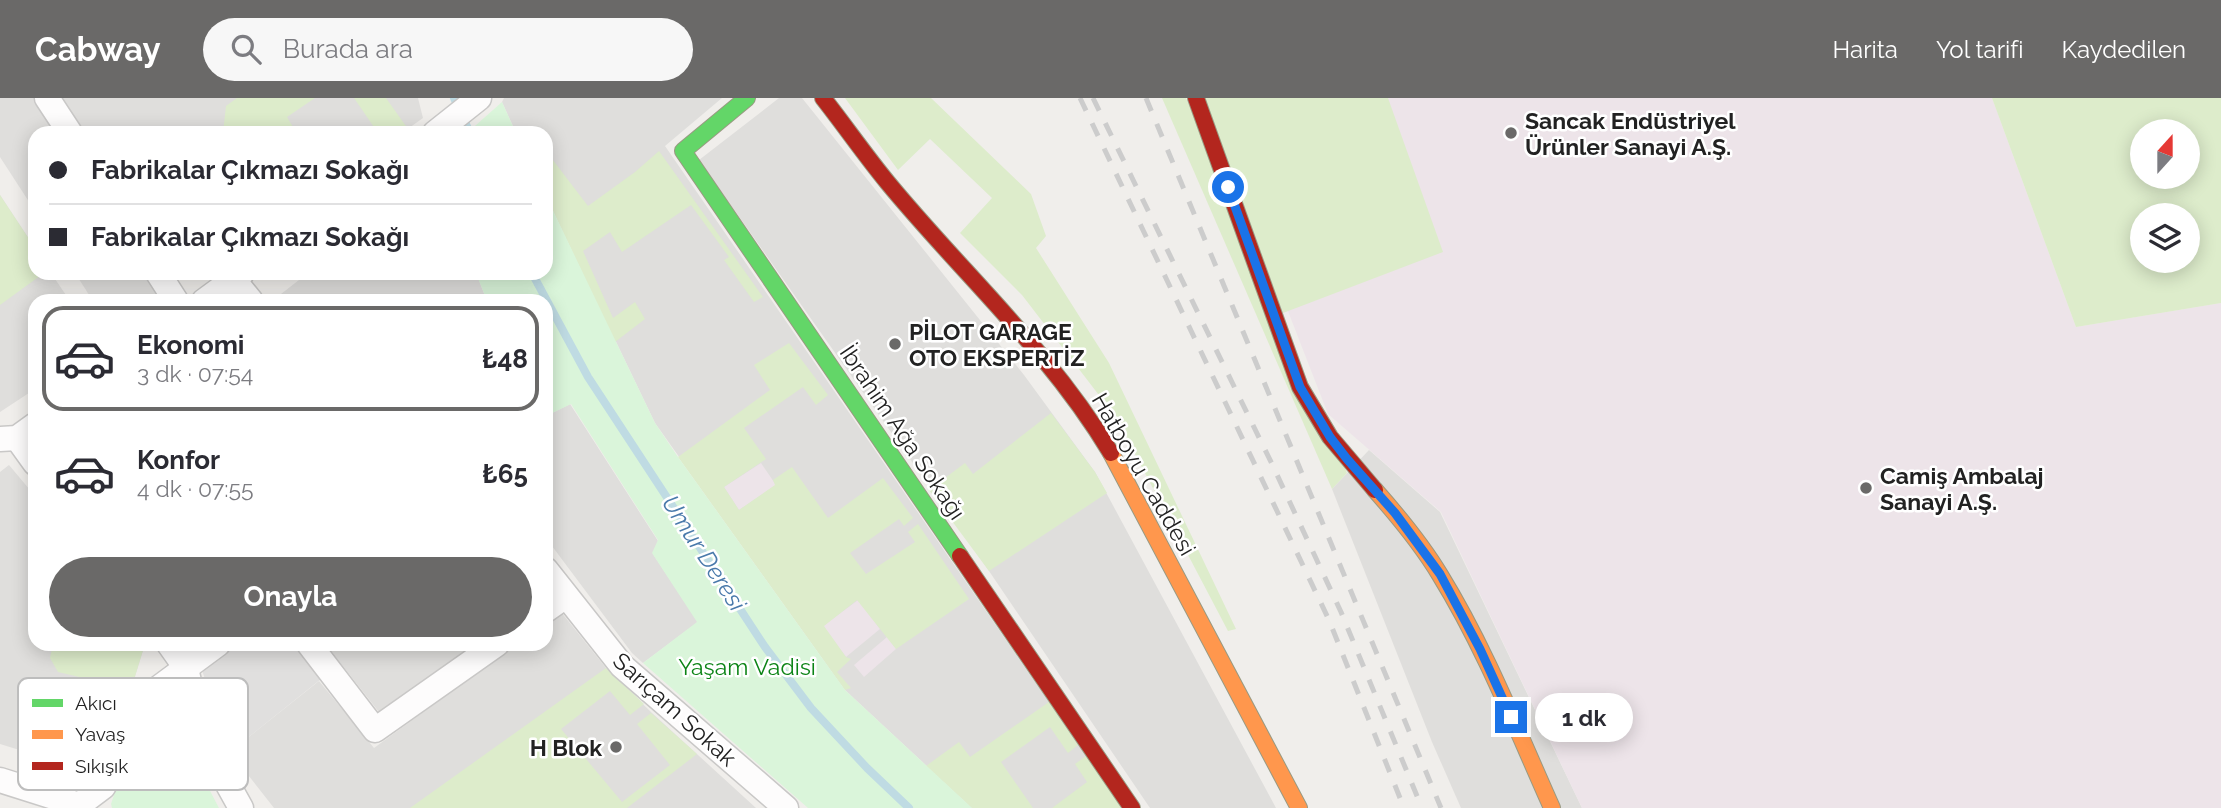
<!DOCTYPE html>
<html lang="tr">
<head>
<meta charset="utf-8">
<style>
  :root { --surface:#fff; --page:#f7f7f7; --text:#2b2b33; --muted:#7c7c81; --line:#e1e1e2; --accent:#6a6968 }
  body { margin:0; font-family:Raleway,sans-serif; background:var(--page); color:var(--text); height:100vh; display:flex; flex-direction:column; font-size:26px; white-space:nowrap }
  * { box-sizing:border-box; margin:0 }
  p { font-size:23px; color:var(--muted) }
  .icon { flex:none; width:38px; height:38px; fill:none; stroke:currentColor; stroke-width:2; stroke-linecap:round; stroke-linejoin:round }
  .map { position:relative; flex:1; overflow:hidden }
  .drawer { position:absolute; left:28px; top:196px; width:525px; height:357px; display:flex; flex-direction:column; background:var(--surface); border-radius:21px; box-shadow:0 4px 18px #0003 }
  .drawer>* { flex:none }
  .hud { position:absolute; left:28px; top:28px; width:525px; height:154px; border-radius:21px; box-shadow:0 4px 18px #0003; display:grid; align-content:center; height:154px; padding:0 21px; background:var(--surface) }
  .needle { width:46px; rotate:21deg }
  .controls { position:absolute; left:2130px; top:21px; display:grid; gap:14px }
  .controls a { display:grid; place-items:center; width:70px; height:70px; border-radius:50%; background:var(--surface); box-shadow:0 4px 18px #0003; font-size:35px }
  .end { position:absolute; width:32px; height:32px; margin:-16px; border:9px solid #1a73e8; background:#fff; box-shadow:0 0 0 4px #fff }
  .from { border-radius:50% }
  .bubble { position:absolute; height:49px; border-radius:24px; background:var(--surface); box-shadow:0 4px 18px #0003; font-size:23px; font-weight:700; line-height:49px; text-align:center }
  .hud b { display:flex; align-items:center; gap:24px; height:66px; font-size:26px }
  .hud b+b { border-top:2px solid var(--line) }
  .hud i { width:18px; height:18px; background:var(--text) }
  ul { padding:12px 0 0; list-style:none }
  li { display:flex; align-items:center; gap:21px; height:105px; margin:0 14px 10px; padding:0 7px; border:4px solid transparent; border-radius:21px }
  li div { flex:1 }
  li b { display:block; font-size:26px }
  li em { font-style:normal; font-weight:700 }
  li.active { border-color:var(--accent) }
  li>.icon { width:63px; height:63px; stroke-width:1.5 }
  .button { display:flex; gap:14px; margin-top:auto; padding:14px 21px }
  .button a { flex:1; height:80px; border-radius:42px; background:var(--accent); color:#fff; font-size:28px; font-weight:700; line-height:80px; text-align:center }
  header { display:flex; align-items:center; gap:42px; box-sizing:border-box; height:98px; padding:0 35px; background:var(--accent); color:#fff }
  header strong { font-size:33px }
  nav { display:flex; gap:38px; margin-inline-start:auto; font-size:24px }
  .search { width:490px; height:63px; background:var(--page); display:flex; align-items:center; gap:18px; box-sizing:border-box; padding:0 24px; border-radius:38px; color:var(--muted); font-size:26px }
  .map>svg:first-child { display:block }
  .residential { fill:#dfdedc }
  .industrial { fill:#ede4e9 }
  .grass { fill:#ddeccb; fill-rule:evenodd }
  .park { fill:#daf5da }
  .parking { fill:#e0dfde }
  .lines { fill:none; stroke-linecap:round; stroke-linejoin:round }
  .stream { stroke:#bfdbe3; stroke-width:8 }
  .street-casing { stroke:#c9c8c7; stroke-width:27 }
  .fast-casing { stroke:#999a82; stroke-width:18 }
  .slow-casing { stroke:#999a82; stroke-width:18 }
  .jam-casing { stroke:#999a82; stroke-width:18 }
  .street { stroke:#fdfcfc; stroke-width:24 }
  .fast { stroke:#63d668; stroke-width:16 }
  .slow { stroke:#ff974d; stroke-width:16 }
  .jam { stroke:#b3261e; stroke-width:16 }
  .rail { stroke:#ccc; stroke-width:5; stroke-dasharray:14 14; stroke-linecap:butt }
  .route { stroke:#1a73e8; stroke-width:9 }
  .poi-dot { fill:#6a6968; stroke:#fff; stroke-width:2.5 }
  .labels { text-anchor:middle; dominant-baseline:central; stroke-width:5; stroke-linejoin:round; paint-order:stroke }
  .poi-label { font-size:23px; font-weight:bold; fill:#222; stroke:#fff; text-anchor:start }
  .street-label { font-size:23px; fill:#222; stroke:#fff }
  .park-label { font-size:23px; fill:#0c8416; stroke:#fff }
  .water-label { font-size:24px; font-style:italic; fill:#4a7aab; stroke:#fff }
  .key { fill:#fff; stroke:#bdbdbd; stroke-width:2 }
  .key-label { font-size:19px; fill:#222 }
</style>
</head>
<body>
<header>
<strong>Cabway</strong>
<div class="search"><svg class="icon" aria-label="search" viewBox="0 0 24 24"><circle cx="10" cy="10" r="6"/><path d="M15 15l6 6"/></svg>Burada ara</div>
<nav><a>Harita</a><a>Yol tarifi</a><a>Kaydedilen</a></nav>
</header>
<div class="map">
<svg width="2221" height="710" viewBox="0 0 2221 710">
  <rect width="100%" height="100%" fill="#f0eeeb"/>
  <g class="residential">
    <path d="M0,0H35L57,35H35V113L0,59Z"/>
    <path d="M61,0H418L423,20L402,35H84Z"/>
    <path d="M504,0H722L665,48L1122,710H972L845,592L655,325L546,98V35H516L502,4Z"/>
    <path d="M779,0H802L1024,277L1095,374L1276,710H1150L989,473L699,62Z"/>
    <path d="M0,97L35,150V175H51L70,203H35V291L0,314Z"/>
    <path d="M75,175H144L159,198V203H93Z"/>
    <path d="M308,175H476L487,203H272Z"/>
    <path d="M570,306L658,443L653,456L698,524L643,565L632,555L546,440V318Z"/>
    <path d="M1369,352L1440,414L1582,710H1461L1432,644L1332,391Z"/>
    <path d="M9,367L35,398V546H145L115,643L83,661L42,648L39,658L0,646V374Z"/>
    <path d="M561,514L606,570L652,615L756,710H274L230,654L319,583L374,650L517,546H546V525Z"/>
    <path d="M332,546H477L379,614L328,549Z"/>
  </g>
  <g class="industrial">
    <path d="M1205,0H1992L2076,229L2221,205V710H1582L1441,414L1328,316Z"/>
    <path d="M761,365L776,387L739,412L724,389Z"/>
    <path d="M858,502L880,531L846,559L823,528Z"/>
    <path d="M887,539L896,551L864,579L854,567Z"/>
  </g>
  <g class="grass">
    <path d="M237,0H315L287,19L293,29L283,35H223L226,8Z"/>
    <path d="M354,0H386L408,31L402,35H378Z"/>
    <path d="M845,0H931L1031,96L1046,138L1036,150L1109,265L1236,531L1228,533L1115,318L1022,197L960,135L992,100L930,41L898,72Z"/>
    <path d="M1162,0H1186L1347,375L1332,391Z"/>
    <path d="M1205,0H1388L1443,154L1283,215Z"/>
    <path d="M1992,0H2221V205L2076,229ZM2142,33H2188V79H2142ZM2142,117H2188V163H2142Z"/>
    <path d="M546,53L588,108L635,74L659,53L763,199L754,204L724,162L729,159L691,107L622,154L610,134L583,153L613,220L635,204L645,221L615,244L546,98Z"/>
    <path d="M0,97L35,150V175H44L0,207Z"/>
    <path d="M789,245L828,297L816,307L803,289L744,330L766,361L724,389L739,412L775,387L773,382L792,369L828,420L883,380L913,420L904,428L899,421L850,455L866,476L915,444L908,434L918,426L969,501L896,551L857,502L824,528L846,559L851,561L837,574L851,590L845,592L678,359L770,292L754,267Z"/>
    <path d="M1051,315L1095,374L1107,395L989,473L929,392L965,365L973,376Z"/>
    <path d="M53,546H145L131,591L58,574L50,560Z"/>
    <path d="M606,570L644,606L630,617L610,593L561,631L622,704L670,667L637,626L651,615L697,656L627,710H410Z"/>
    <path d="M1049,604L1078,647L1068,655L1050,629L1001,664L1033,710H972L926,668L959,644L970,659Z"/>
    <path d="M1086,658L1122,710H1052L1087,684L1075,666Z"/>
  </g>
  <g class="park">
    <path d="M502,4L516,35H467Z"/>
    <path d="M546,98L655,325L678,359L845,592L972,710H808L643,565L697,524L652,455L658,442L571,306L546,318V203H487L476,175H546Z"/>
    <path d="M179,634L219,710H112L111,706L120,679L146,643Z"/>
  </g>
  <path class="parking" d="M193,546H332L328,549L341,565L230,654Z"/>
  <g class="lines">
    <g class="stream">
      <path d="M454,0L470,35"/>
      <path d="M532,175L588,279L765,549L811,610L867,670L909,710"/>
    </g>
    <g class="street-casing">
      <g id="street">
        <path d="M47,0L70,35"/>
        <path d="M435,35L479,0"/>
        <path d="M158,175L176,203"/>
        <path d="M233,181L251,203"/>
        <path d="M204,203L242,175"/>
        <path d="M17,340L35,365"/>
        <path d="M0,341L17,340L35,327"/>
        <path d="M546,472L622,568L786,710"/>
        <path d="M546,512L566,498"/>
        <path d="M169,546L186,570L201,638L241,710"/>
        <path d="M309,546L375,632L497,546"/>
        <path d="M0,682L79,707L82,710"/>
        <path d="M79,707L103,689L119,661L145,600L218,546"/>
      </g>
    </g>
    <g class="fast-casing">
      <path id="fast" d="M747,0L683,53L960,458"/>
    </g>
    <g class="slow-casing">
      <g id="slow">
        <path d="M1111,355L1299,710"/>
        <path d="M1375,392C1398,418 1422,447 1440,477C1485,550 1517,632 1552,710"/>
      </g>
    </g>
    <g class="jam-casing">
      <g id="jam">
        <path d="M823,0C845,28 865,57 888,85C963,176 1049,252 1111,355"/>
        <path d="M1196,0L1300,289L1330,339L1375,392"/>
        <path d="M960,458L1132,710"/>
      </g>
    </g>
    <use href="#street" class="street"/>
    <use href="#fast" class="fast"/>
    <use href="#slow" class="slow"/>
    <use href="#jam" class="jam"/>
    <g class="rail">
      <path d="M1080,0L1329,522L1404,710"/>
      <path d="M1093,0L1272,366L1341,514L1422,710"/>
      <path d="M1146,0L1441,710"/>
    </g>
  </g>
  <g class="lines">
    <path class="route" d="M1228,89L1300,289L1330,339L1347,361L1395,415L1440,476L1480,551L1511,619"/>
  </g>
  <g class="poi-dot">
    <circle cx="1511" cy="35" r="7"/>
    <circle cx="895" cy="246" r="7"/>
    <circle cx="1866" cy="390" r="7"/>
    <circle cx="616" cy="649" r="7"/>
  </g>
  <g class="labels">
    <g class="poi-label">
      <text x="1525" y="22">Sancak Endüstriyel<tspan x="1525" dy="26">Ürünler Sanayi A.Ş.</tspan></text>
      <text x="909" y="233">PİLOT GARAGE<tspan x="909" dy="26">OTO EKSPERTİZ</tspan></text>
      <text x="1880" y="377">Camiş Ambalaj<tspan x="1880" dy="26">Sanayi A.Ş.</tspan></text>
      <text x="602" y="649" text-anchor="end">H Blok</text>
    </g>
    <g class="street-label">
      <text transform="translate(903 334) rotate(56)">İbrahim Ağa Sokağı</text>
      <text transform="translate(1144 376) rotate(60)">Hatboyu Caddesi</text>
      <text transform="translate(675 611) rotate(42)">Sarıçam Sokak</text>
    </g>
    <g class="park-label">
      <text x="747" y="568">Yaşam Vadisi</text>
    </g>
    <g class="water-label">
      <text transform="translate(704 455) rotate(57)">Umur Deresi</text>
    </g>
  </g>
  <rect x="18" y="580" width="230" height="112" rx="10" class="key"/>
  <rect x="32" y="601" width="31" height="8" fill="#63d668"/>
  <rect x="32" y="632" width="31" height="9" fill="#ff974d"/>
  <rect x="32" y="664" width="31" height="8" fill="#b3261e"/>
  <g class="key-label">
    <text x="75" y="612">Akıcı</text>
    <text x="75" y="643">Yavaş</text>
    <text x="75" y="675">Sıkışık</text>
  </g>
</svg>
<div class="controls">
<a><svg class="needle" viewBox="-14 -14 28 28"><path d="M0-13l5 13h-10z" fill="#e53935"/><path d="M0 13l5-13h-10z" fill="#7c7c81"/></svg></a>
<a><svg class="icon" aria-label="layers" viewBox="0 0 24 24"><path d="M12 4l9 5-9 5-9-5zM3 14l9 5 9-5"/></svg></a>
</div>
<i class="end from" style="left:1228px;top:89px"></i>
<i class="end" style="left:1511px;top:619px"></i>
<div class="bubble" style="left:1535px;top:595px;width:98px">1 dk</div>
<div class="hud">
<b><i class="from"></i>Fabrikalar Çıkmazı Sokağı</b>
<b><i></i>Fabrikalar Çıkmazı Sokağı</b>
</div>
<section class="drawer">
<ul>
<li class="active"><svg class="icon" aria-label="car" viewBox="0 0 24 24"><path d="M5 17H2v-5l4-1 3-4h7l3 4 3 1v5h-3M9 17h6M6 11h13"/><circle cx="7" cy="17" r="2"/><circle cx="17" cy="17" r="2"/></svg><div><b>Ekonomi</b><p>3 dk · 07:54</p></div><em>₺48</em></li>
<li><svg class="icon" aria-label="car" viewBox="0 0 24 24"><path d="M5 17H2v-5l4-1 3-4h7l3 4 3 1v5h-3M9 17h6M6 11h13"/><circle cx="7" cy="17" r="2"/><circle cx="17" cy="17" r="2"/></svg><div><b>Konfor</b><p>4 dk · 07:55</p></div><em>₺65</em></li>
</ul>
<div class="button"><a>Onayla</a></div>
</section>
</div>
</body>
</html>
